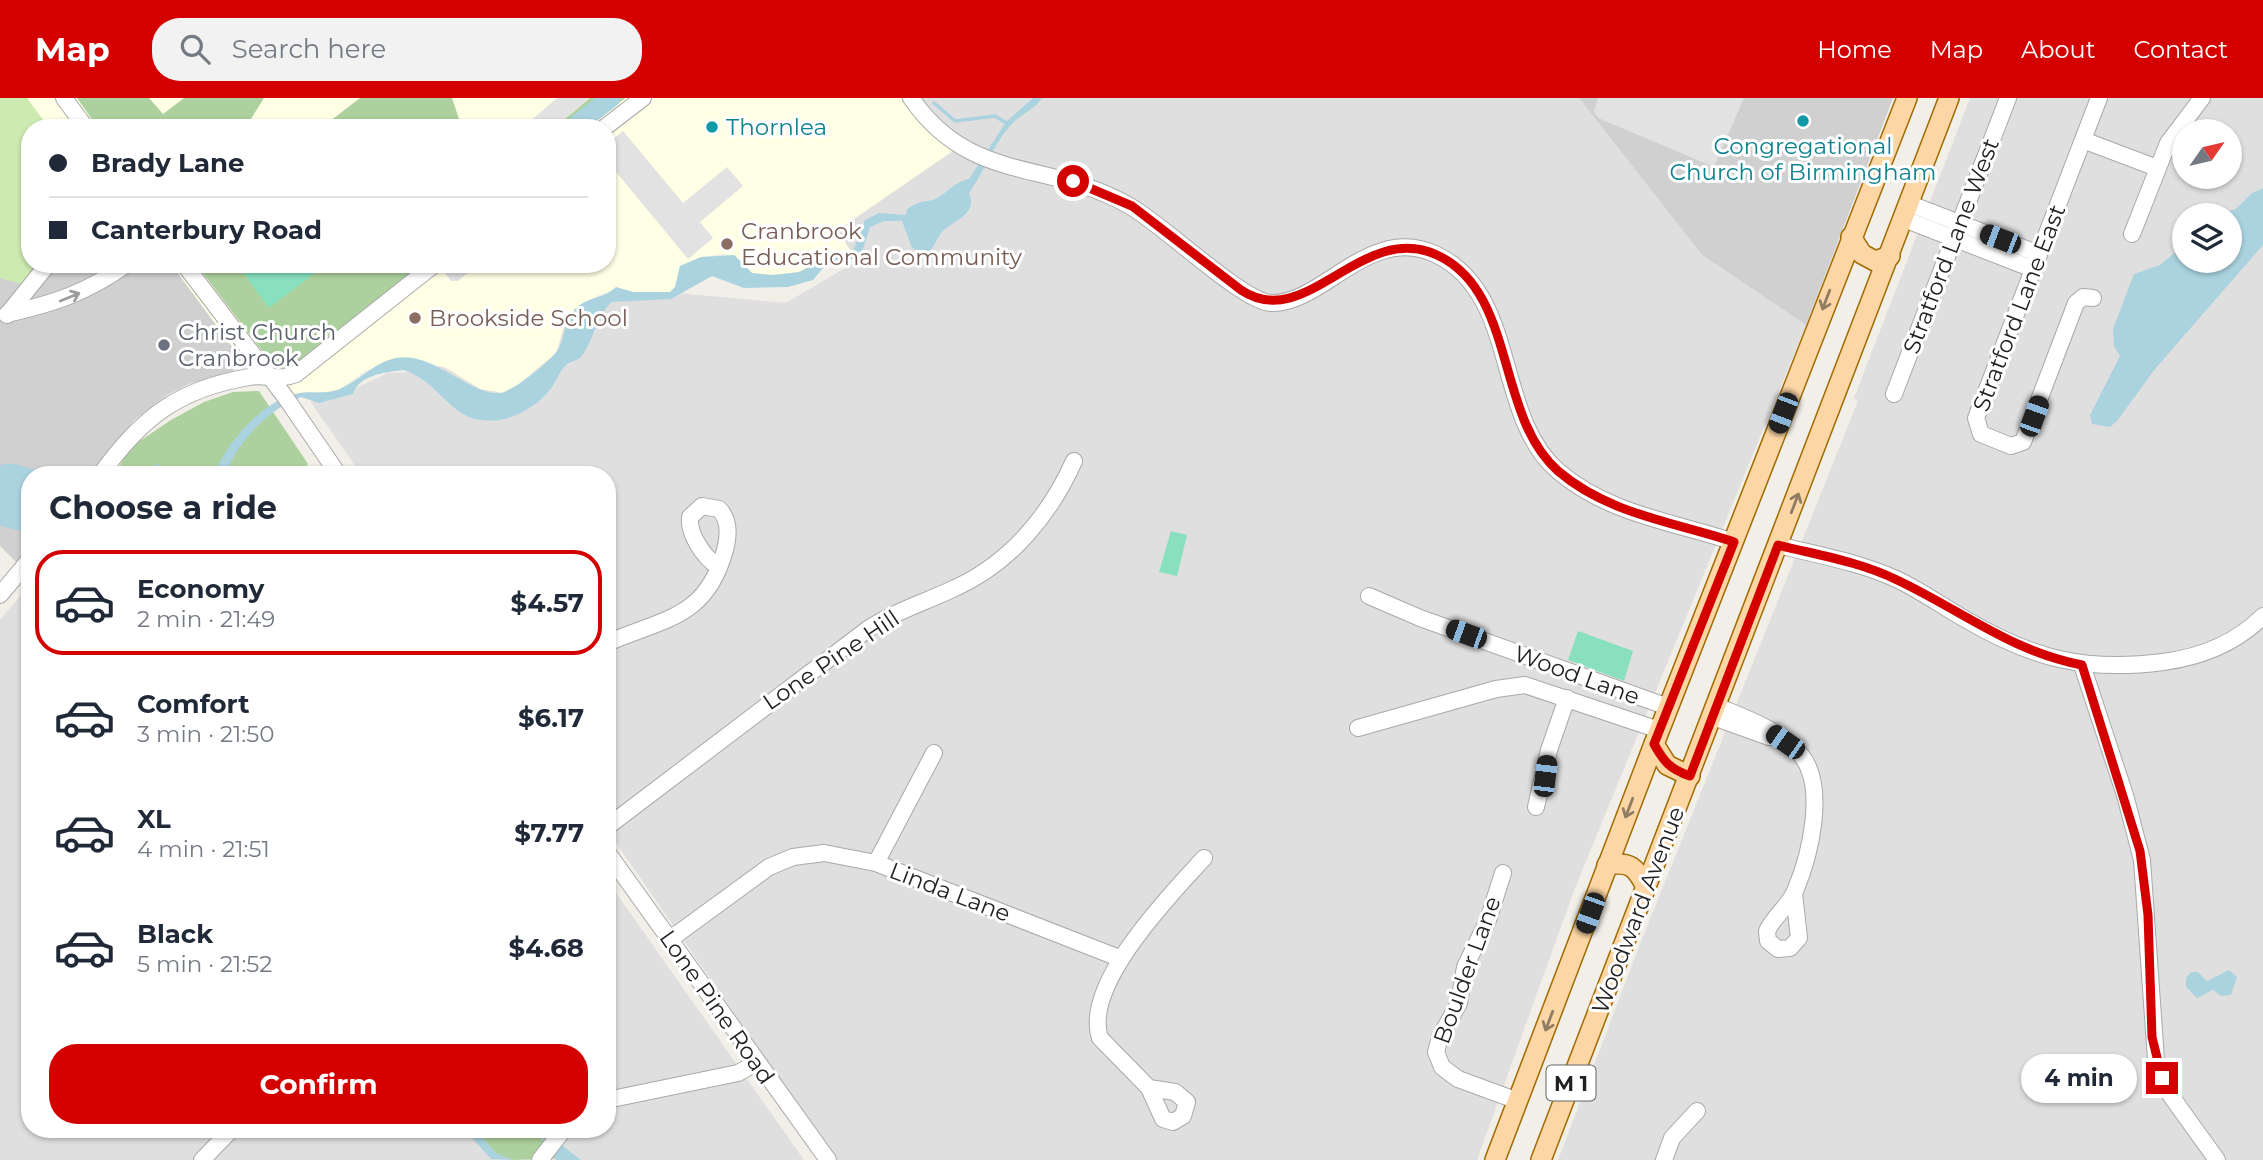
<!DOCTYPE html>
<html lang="en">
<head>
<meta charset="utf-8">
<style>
  :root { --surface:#fff; --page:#f2f2f3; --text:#1f2937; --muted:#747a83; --line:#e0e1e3; --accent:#d40000 }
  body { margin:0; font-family:Montserrat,sans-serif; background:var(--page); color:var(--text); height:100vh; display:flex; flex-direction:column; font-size:26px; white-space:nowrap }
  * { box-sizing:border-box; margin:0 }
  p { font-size:23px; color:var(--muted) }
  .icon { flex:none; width:38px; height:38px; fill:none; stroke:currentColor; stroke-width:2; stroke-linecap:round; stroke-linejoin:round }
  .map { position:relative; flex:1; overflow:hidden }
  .drawer { position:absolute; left:21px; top:368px; width:595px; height:672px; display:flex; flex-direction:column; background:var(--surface); border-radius:28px; box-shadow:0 2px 5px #0004 }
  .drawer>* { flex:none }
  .banner { position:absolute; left:21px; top:21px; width:595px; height:154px; border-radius:28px; box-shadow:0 2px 5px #0004; display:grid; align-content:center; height:154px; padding:0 28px; background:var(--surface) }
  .needle { width:46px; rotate:56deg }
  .controls { position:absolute; left:2172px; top:21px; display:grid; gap:14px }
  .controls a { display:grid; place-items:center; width:70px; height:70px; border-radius:50%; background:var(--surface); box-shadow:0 2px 5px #0004; font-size:35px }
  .end { position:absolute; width:32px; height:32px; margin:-16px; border:9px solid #d40000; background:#fff; box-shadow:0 0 0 4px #fff }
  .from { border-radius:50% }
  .bubble { position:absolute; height:49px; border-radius:24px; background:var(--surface); box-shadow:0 2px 5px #0004; font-size:23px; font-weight:700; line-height:49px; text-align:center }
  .car { position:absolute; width:21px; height:42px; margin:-21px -10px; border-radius:9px; box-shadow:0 0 5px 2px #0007; background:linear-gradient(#222 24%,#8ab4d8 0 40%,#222 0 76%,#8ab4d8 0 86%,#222 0) }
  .banner b { display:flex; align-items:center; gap:24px; height:66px; font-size:26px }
  .banner b+b { border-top:2px solid var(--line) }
  .banner i { width:18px; height:18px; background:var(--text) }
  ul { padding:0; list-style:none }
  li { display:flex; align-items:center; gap:21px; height:105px; margin:0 14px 10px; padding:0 14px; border:4px solid transparent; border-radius:28px }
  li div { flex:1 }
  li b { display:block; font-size:26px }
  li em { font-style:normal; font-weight:700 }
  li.active { border-color:var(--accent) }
  li>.icon { width:63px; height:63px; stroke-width:1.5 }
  h2 { padding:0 28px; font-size:32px; line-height:84px }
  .button { display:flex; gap:14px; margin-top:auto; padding:14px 28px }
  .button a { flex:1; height:80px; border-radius:28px; background:var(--accent); color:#fff; font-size:28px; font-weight:700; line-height:80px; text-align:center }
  header { display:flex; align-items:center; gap:42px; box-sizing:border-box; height:98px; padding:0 35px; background:var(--accent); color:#fff }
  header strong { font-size:33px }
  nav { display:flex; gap:38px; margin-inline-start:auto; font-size:24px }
  .search { width:490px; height:63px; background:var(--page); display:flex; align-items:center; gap:18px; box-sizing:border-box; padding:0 24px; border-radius:28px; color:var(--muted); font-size:26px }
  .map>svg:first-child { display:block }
  .residential { fill:#e0dfdf; fill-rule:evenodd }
  .education { fill:#ffffe5 }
  .religious { fill:#d0d0d0 }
  .grass { fill:#cdebb0 }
  .forest { fill:#add19e }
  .pitch { fill:#88e0be }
  .parking { fill:#e2e2e2 }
  .water { fill:#aad3df }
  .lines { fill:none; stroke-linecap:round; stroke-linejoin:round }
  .stream { stroke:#aad3df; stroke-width:3.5 }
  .river { stroke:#aad3df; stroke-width:19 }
  .minor-casing { stroke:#a9a9a9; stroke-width:18 }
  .major-casing { stroke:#a06b00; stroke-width:22 }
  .minor { stroke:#fff; stroke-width:16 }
  .major { stroke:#fcd6a4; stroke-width:19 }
  .oneway { stroke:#9c9c9c }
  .oneway2 { stroke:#8f7c63 }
  .route { stroke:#d40000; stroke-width:9 }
  .culture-dot { fill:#0f9aa8; stroke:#fff; stroke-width:2.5 }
  .education-dot { fill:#8d6e63; stroke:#fff; stroke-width:2.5 }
  .worship-dot { fill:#6b7280; stroke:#fff; stroke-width:2.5 }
  .labels { text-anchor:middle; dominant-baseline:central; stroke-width:6; stroke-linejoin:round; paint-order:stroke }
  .shield { fill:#fff; stroke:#646464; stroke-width:2 }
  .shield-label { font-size:21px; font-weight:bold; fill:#222 }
  .culture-label { font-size:23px; fill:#0d838f; stroke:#fff; text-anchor:start }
  .education-label { font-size:23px; fill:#785e54; stroke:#fff; text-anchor:start }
  .street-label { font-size:23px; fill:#222; stroke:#fff }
  .worship-label { font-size:23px; fill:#5b616d; stroke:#fff; text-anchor:start }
</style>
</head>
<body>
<header>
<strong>Map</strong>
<div class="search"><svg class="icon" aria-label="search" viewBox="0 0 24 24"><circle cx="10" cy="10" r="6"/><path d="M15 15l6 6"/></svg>Search here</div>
<nav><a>Home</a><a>Map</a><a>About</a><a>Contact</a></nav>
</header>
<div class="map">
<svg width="2263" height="1062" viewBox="0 0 2263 1062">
  <rect width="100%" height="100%" fill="#f2efe9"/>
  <g class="residential">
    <path d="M920,0H1579L1702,157L1806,227L1575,790L1477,1062H836L607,732V376H361L310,303L337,299L388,275L426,273L591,207L645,192L786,205L857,163L837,132L962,46Z"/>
    <path d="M1970,0H2263V1062H1558L1640,846L1858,303L1854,300ZM2184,33H2230V79H2184ZM2184,117H2230V163H2184Z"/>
    <path d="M30,486V1031H607V782L804,1062H0V522Z"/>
  </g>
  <path class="education" d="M0,0H920L963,46L838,132L851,154L829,158L799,174L773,177L752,175L736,158L723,156L701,159L680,168L675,188L670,195L633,194L616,189L610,195L598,197L566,223L556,255L519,286L503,295L480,291L446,270L413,260L365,273L339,292L291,298L259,285L171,166H607V30H30Z"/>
  <g class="religious">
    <path d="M1579,0H1893L1806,227L1702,157Z"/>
    <path d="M0,119L30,166H171L241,261L232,274L189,286L167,297L146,313L134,322L94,376H30V452L18,466L0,448Z"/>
  </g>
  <path class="grass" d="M0,0H27L49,30H30V166H41L25,187L0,180Z"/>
  <g class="forest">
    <path d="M77,0H149L163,16L184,0H264L249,24L241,30H98Z"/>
    <path d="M360,0H452L462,30H321Z"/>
    <path d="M590,0H625L588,30H554Z"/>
    <path d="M196,166H237L269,209L327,166H421L307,259L286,271L272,266Z"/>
    <path d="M259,293L308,366L302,376H116L128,351L171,322L204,304L233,294Z"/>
    <path d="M474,1031H527L555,1051L557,1060L513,1062L496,1055Z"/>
  </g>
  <g class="pitch">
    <path d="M237,166H327L269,210Z"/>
    <path d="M1171,433L1187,437L1177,478L1159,474Z"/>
    <path d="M1578,533L1633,553L1624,583L1568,562Z"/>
  </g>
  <g class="parking">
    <path d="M557,0H590L554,30H522Z"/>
    <path d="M1598,0H1744L1714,69L1598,20L1594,13Z"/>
    <path d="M623,33L683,105L727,69L743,88L700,124L713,140L688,161L607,63V46Z"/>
    <path d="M448,166H478L458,183H451L442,171Z"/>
  </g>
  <g class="water">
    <path d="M1033,0H1042C1033,14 1019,16 1009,29C992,49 984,74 969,95C978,116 955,122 943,133C936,140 935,150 926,156L912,150L902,123H884L870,129L860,160L828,164L813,182L788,189L744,190L712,178L671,201L612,204C596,217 594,243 581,259C577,263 571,263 567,266C560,272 557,282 552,289C534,313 503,329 472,320C447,312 433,280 403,272C384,275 360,276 353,296L319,305L301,299C269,310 237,345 226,376H214C228,343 262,302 300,295C314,293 329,297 342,290C367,278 382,255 413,260C442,265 478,299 501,295C515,292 553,262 559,250C566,237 563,223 575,211C587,199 605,200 616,189L633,194H670L675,189L680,168L701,159L734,157L752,175L773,177L799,174L829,158L853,153L865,122L879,115L906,117L907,111C920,103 919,105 932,102C946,98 951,85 969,81L1006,24Z"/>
    <path d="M2263,90V147L2155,271L2117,323L2110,329L2092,326L2090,317L2120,258L2114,248L2113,231L2134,176L2160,167L2184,147V163H2230V117H2216L2236,111L2252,95Z"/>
    <path d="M3,366H15L50,376H30V435L0,428V368Z"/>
    <path d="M2229,872L2237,879L2231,897L2221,898L2213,892L2197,900L2186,889V880L2191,874H2198L2207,883Z"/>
    <path d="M464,1031H474L496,1055L513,1062L491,1061Z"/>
    <path d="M527,1031H541L581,1062H556L555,1051Z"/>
  </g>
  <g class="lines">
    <g class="stream">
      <path d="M934,5L955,23L995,18L1008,26"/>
      <path d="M157,367L162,376"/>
    </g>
    <path class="river" d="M572,30L611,0"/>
    <g class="minor-casing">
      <g id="minor">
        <path d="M64,0L86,30"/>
        <path d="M911,0C970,86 1049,62 1128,107C1163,126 1241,203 1271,205C1323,207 1370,124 1437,157C1519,197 1494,318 1558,373C1608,416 1674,424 1734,444"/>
        <path d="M604,30L643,0"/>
        <path d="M2083,42L2157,70"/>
        <path d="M1910,106L2039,156"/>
        <path d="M1904,121L2033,171"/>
        <path d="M2132,136L2168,45L2202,0"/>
        <path d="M184,166L286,300L338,376"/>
        <path d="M2093,200L2083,199L2076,205L2023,344L2011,348L1981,336L1976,320L2099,0"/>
        <path d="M7,216C55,205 86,195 127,166"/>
        <path d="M7,217L48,166"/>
        <path d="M1894,296L2008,0"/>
        <path d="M101,376C142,319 179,291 249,279C266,276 279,283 296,276L435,166"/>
        <path d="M1778,447C1817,457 1859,464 1896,481C1920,492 1942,508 1965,521C2033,561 2085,574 2163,564C2201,559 2236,545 2263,518"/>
        <path d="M0,497L30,461"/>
        <path d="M1369,498L1420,520L1668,609"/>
        <path d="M607,545C664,520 706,521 725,452C729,437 730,422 719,411L702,408L690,419C688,436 704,460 719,469"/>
        <path d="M2082,567L2125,697L2142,762L2156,962L2171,998L2217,1062"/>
        <path d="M1717,608C1745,620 1781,632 1801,657C1827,689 1810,758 1795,793C1789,808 1774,818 1767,833L1768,843L1778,851L1790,850L1799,840L1794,795"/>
        <path d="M1713,619L1769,639"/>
        <path d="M1358,630L1496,591L1525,587L1659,632"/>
        <path d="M1536,709L1549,652L1567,600"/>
        <path d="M607,729L868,531C895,513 926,504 955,490C1010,465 1050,417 1074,363"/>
        <path d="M607,754L828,1062"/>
        <path d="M876,765L934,655"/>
        <path d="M1503,775L1488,822L1465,869L1459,905L1440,939L1436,954L1442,969L1458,981L1518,1003"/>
        <path d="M669,842L769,769L793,759L824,755L876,765L1119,860"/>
        <path d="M1149,990L1175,994L1187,1004L1183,1018L1173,1024L1163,1021L1149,990L1100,940C1082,887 1171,796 1204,760"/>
        <path d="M607,1002L738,975L756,965"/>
        <path d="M202,1062L232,1031"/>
        <path d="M540,1062L564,1031"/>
        <path d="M1664,1062L1672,1040L1697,1013"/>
      </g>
    </g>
    <g class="major-casing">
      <g id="major">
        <path d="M1851,139L1862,156L1875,163L1890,158"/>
        <path d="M1654,646L1667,667L1690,678"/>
        <path d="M1607,767C1630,763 1636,769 1646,789"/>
        <path d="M1495,1062L1654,646L1907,0"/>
        <path d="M1541,1062L1949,0"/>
      </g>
    </g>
    <use href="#minor" class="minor"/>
    <use href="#major" class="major"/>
  </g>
  <defs><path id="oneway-shaft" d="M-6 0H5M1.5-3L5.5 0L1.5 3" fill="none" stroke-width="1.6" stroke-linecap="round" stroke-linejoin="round" transform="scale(1.75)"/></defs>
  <use class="oneway" href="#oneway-shaft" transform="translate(70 199) rotate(-22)"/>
  <g class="oneway2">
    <use href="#oneway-shaft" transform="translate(1826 202) rotate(111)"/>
    <use href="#oneway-shaft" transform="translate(1795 405) rotate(-69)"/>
    <use href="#oneway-shaft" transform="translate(1629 710) rotate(111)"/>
    <use href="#oneway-shaft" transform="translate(1549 923) rotate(111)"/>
  </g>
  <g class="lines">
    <path class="route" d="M1073,83L1132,108L1241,192C1306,236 1362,122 1437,157C1517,194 1495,318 1558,373C1608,416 1674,424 1734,444L1654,646C1664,664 1670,671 1690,678L1778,447C1818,457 1861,464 1897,482C1961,512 2010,553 2082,567L2140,753L2148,817L2152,939L2162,980"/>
  </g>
  <g class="culture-dot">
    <circle cx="1803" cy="23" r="7"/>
    <circle cx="712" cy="29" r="7"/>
  </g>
  <g class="education-dot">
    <circle cx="727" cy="146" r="7"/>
    <circle cx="415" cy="220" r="7"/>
  </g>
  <circle class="worship-dot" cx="164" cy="247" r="7"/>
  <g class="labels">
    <rect class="shield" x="1546.5" y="967.5" width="49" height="35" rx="5"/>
    <g class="shield-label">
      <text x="1571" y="985">M 1</text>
    </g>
    <g class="culture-label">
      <text x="726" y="29">Thornlea</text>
      <text x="1803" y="48" text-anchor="middle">Congregational<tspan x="1803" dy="26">Church of Birmingham</tspan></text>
    </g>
    <g class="education-label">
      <text x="741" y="133">Cranbrook<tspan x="741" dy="26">Educational Community</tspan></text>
      <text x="429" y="220">Brookside School</text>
    </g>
    <g class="street-label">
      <text transform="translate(1951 148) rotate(-69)">Stratford Lane West</text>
      <text transform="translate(2019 210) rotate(-69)">Stratford Lane East</text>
      <text transform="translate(831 562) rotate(-34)">Lone Pine Hill</text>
      <text transform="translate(1577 577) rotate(20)">Wood Lane</text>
      <text transform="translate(950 794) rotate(21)">Linda Lane</text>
      <text transform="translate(1638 812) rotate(-69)">Woodward Avenue</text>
      <text transform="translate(1467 872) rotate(-70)">Boulder Lane</text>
      <text transform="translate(717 909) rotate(55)">Lone Pine Road</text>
    </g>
    <g class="worship-label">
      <text x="178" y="234">Christ Church<tspan x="178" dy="26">Cranbrook</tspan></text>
    </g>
  </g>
</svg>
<div class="controls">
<a><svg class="needle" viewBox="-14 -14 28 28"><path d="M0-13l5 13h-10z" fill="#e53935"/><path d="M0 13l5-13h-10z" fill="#747a83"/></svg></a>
<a><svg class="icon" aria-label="layers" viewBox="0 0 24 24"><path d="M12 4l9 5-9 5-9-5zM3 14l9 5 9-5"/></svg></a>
</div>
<i class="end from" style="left:1073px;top:83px"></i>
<i class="end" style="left:2162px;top:980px"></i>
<div class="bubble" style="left:2021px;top:956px;width:116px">4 min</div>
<i class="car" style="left:2000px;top:141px;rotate:291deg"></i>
<i class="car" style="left:1783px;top:315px;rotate:201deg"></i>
<i class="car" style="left:2034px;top:318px;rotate:20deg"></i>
<i class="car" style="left:1466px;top:536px;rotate:290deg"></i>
<i class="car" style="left:1785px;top:644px;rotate:305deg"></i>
<i class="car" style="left:1545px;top:678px;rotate:7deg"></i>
<i class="car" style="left:1590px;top:815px;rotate:200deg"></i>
<div class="banner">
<b><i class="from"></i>Brady Lane</b>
<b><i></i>Canterbury Road</b>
</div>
<section class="drawer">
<h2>Choose a ride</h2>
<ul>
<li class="active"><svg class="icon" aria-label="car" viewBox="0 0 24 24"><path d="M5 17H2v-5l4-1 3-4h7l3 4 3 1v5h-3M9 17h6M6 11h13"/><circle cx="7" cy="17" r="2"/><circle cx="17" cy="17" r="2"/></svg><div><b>Economy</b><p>2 min · 21:49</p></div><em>$4.57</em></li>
<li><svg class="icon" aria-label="car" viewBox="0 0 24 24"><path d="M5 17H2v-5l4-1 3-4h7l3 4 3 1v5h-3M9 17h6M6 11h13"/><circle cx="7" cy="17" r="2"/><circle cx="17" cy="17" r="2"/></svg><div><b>Comfort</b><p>3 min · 21:50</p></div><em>$6.17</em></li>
<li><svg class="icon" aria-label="car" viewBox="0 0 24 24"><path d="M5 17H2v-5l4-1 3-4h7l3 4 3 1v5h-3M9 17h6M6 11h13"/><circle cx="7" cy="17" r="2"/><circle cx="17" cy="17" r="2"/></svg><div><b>XL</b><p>4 min · 21:51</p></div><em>$7.77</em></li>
<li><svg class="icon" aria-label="car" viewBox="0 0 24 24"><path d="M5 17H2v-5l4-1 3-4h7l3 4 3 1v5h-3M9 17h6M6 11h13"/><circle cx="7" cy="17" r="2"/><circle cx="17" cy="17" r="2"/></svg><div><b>Black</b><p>5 min · 21:52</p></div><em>$4.68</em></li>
</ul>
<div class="button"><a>Confirm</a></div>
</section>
</div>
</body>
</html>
